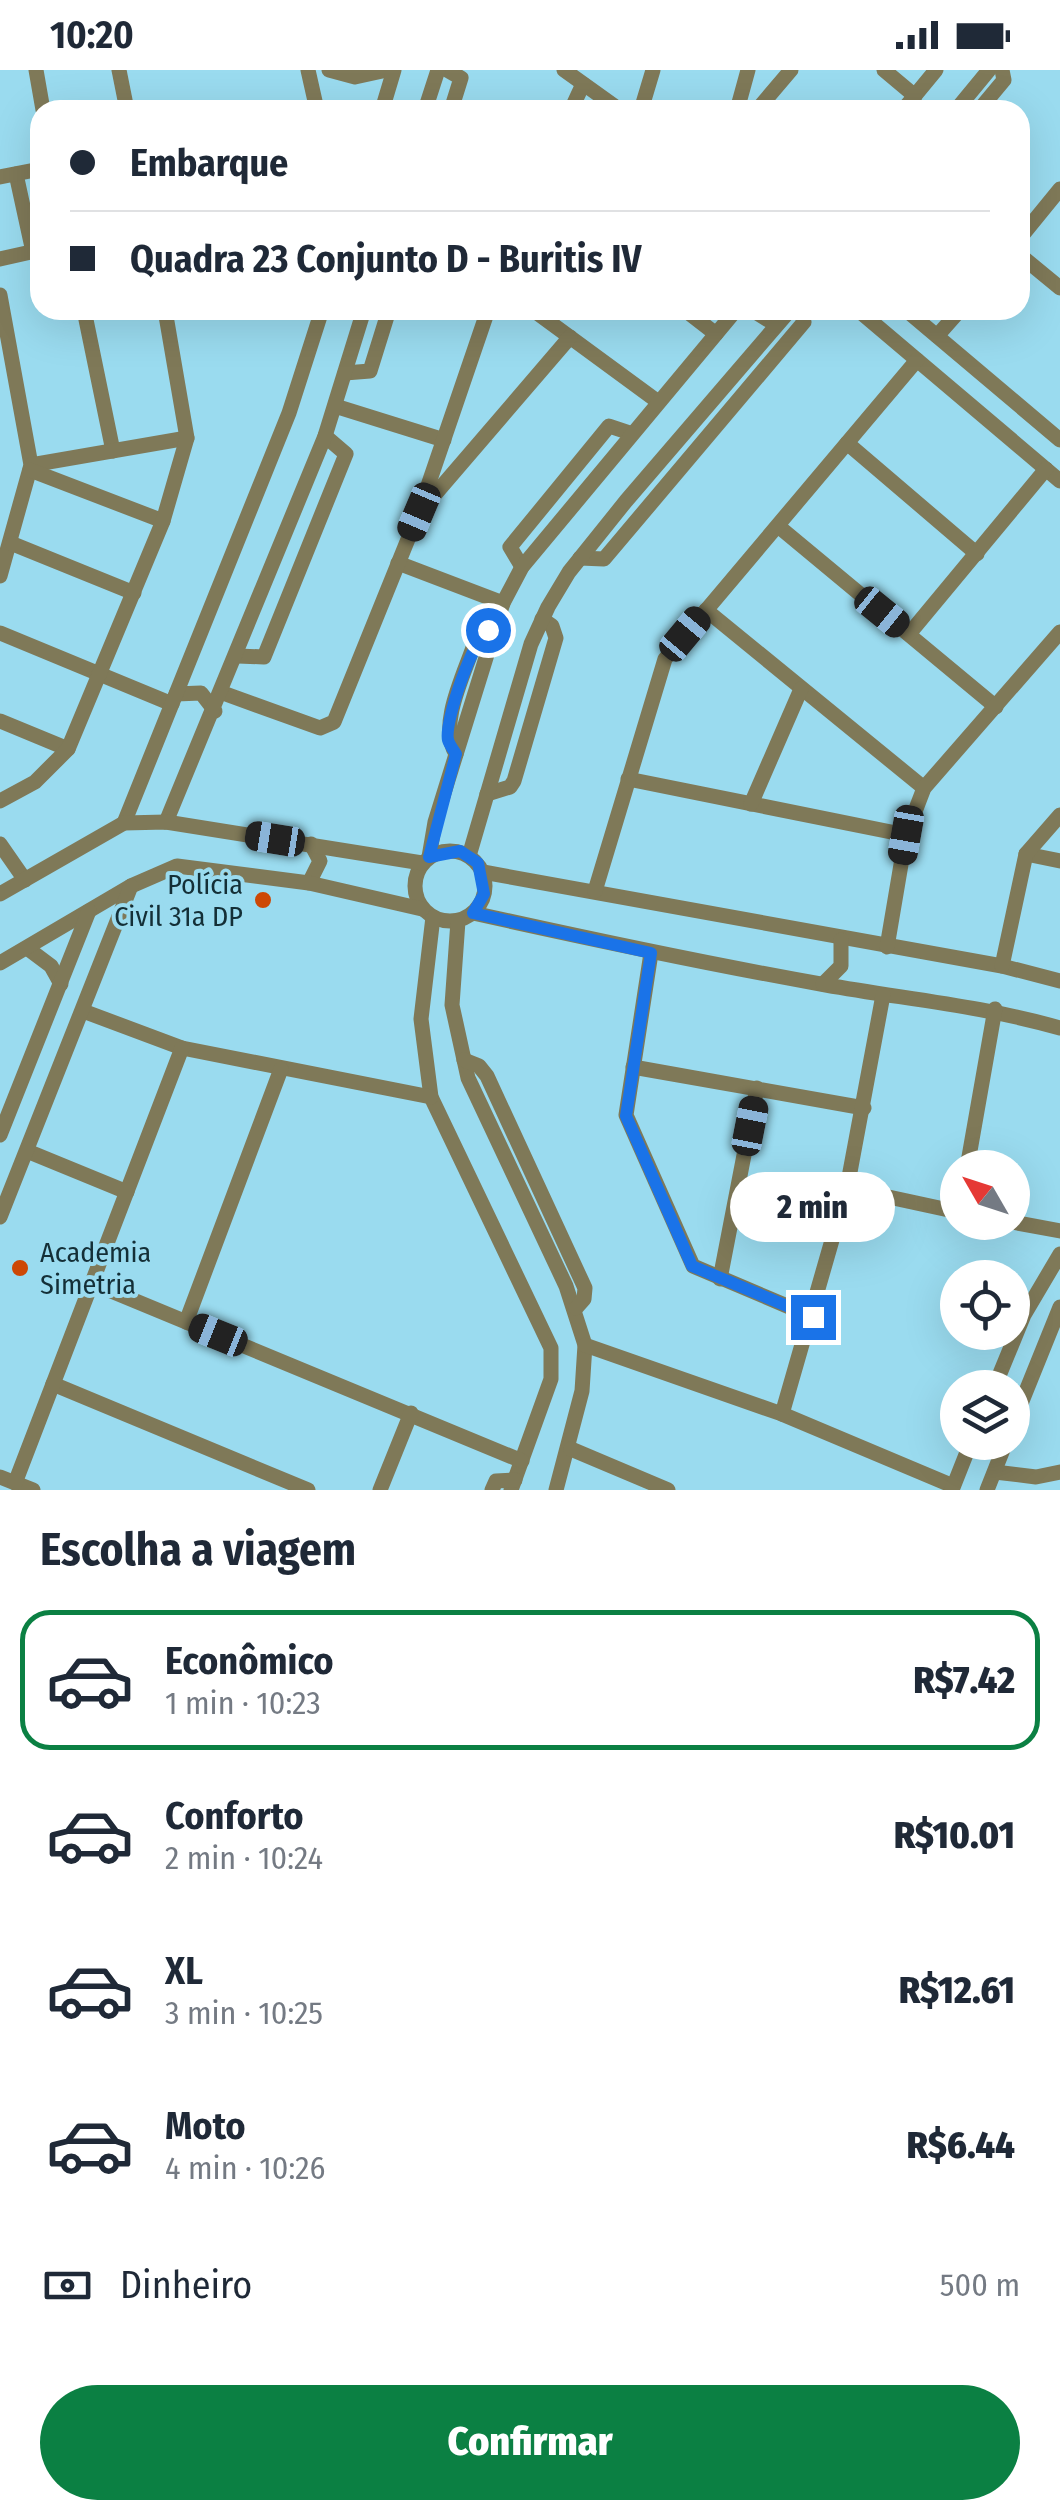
<!DOCTYPE html>
<html lang="pt">
<head>
<meta charset="utf-8">
<style>
  :root { --surface:#fff; --page:#f6f6f7; --text:#1f2937; --muted:#747a83; --line:#e0e1e3; --accent:#0b8043 }
  body { margin:0; font-family:"Fira Sans Condensed",sans-serif; background:var(--page); color:var(--text); height:100vh; display:flex; flex-direction:column; font-size:38px; white-space:nowrap }
  * { box-sizing:border-box; margin:0 }
  p { font-size:32px; color:var(--muted) }
  .icon { flex:none; width:55px; height:55px; fill:none; stroke:currentColor; stroke-width:2; stroke-linecap:round; stroke-linejoin:round }
  .map { position:relative; height:1420px; overflow:hidden }
  .panel { display:flex; flex-direction:column; background:var(--surface); flex:1 }
  .panel>* { flex:none }
  .hud { position:absolute; left:30px; top:30px; width:1000px; height:220px; border-radius:30px; box-shadow:0 10px 40px #0002; display:grid; align-content:center; height:220px; padding:0 40px; background:var(--surface) }
  .needle { width:65px; rotate:309deg }
  .fabs { position:absolute; left:940px; top:1080px; display:grid; gap:20px }
  .fabs a { display:grid; place-items:center; width:90px; height:90px; border-radius:50%; background:var(--surface); box-shadow:0 10px 40px #0002; font-size:50px }
  .end { position:absolute; width:45px; height:45px; margin:-22px; border:12px solid #1a73e8; background:#fff; box-shadow:0 0 0 5px #fff }
  .from { border-radius:50% }
  .bubble { position:absolute; height:70px; border-radius:35px; background:var(--surface); box-shadow:0 10px 40px #0002; font-size:32px; font-weight:800; line-height:70px; text-align:center }
  .car { position:absolute; width:30px; height:60px; margin:-30px -15px; border-radius:12px; box-shadow:0 0 8px 2px #0007; background:linear-gradient(#222 24%,#8ab4d8 0 40%,#222 0 76%,#8ab4d8 0 86%,#222 0) }
  .hud b { display:flex; align-items:center; gap:35px; height:95px; font-size:38px }
  .hud b+b { border-top:2px solid var(--line) }
  .hud i { width:25px; height:25px; background:var(--text) }
  ul { padding:0; list-style:none }
  li { display:flex; align-items:center; gap:30px; height:140px; margin:0 20px 15px; padding:0 20px; border:5px solid transparent; border-radius:30px }
  li div { flex:1 }
  li b { display:block; font-size:38px }
  li em { font-style:normal; font-weight:800 }
  li.current { border-color:var(--accent) }
  li>.icon { width:90px; height:90px; stroke-width:1.5 }
  h2 { padding:0 40px; font-size:45px; line-height:120px }
  .pay { display:flex; align-items:center; gap:25px; height:110px; padding:0 40px; font-size:38px }
  .pay p { margin-inline-start:auto }
  .button { display:flex; gap:20px; margin-top:auto; padding:20px 40px }
  .button a { flex:1; height:115px; border-radius:60px; background:var(--accent); color:#fff; font-size:40px; font-weight:800; line-height:115px; text-align:center }
  .status { display:flex; justify-content:space-between; align-items:center; height:70px; padding:0 50px; background:var(--surface); direction:ltr }
  .status svg { height:28px; fill:currentColor }
  .map>svg:first-child { display:block }
  .lines { fill:none; stroke-linecap:round; stroke-linejoin:round }
  .minor { stroke:#7f7958; stroke-width:15 }
  .route { stroke:#1a73e8; stroke-width:12 }
  .poi-dot { fill:#cd4805; stroke:#9adbef; stroke-width:4 }
  .labels { text-anchor:middle; dominant-baseline:central; stroke-width:8; stroke-linejoin:round; paint-order:stroke }
  .poi-label { font-size:28px; fill:#142f37; stroke:#9adbef; text-anchor:end }
</style>
</head>
<body>
<div class="status"><b>10:20</b><svg viewBox="0 0 49 12"><path d="M0 12V9h3v3zM5 12V6h3v6zM10 12V3h3v9zM15 12V0h3v12zM26 1h20v11H26zM47 4h2v5h-2z"/></svg></div>
<div class="map">
<svg width="1060" height="1420" viewBox="0 0 1060 1420">
  <rect width="100%" height="100%" fill="#9adbef"/>
  <g class="lines">
    <g class="minor">
      <path d="M36,0L43,40"/>
      <path d="M119,0L127,40"/>
      <path d="M308,0L317,40"/>
      <path d="M329,0L355,7L387,0"/>
      <path d="M447,0L461,8L451,40"/>
      <path d="M564,0L620,40"/>
      <path d="M884,0L915,26"/>
      <path d="M382,40L394,0"/>
      <path d="M425,40L438,0"/>
      <path d="M571,40L583,14"/>
      <path d="M641,40L653,0"/>
      <path d="M737,40L748,0"/>
      <path d="M757,40L791,0"/>
      <path d="M903,40L936,0"/>
      <path d="M956,40L989,0"/>
      <path d="M979,40L1004,10L1002,0"/>
      <path d="M16,104L33,182"/>
      <path d="M0,107L40,99"/>
      <path d="M1020,168L1060,119"/>
      <path d="M1020,185L1060,218"/>
      <path d="M0,189L40,180"/>
      <path d="M0,225L31,395L0,506"/>
      <path d="M84,240L113,381"/>
      <path d="M533,240L657,331"/>
      <path d="M685,240L716,264"/>
      <path d="M752,240L768,250L780,251"/>
      <path d="M858,240L1060,411"/>
      <path d="M906,240L1060,370"/>
      <path d="M937,266L960,240"/>
      <path d="M345,303L370,301L389,240"/>
      <path d="M335,336L444,370"/>
      <path d="M847,373L977,484"/>
      <path d="M31,395L187,368"/>
      <path d="M30,400L163,451"/>
      <path d="M425,436L570,267"/>
      <path d="M778,456L996,637"/>
      <path d="M13,474L134,523"/>
      <path d="M580,488L604,489L804,252L800,240"/>
      <path d="M398,493L503,533"/>
      <path d="M522,497L510,477L609,356L630,363"/>
      <path d="M706,540L924,718"/>
      <path d="M0,563L172,634"/>
      <path d="M909,564L1046,399"/>
      <path d="M238,586L264,587L346,384L325,366"/>
      <path d="M223,623L320,658L334,652L419,442L488,240"/>
      <path d="M176,624L201,623L215,641"/>
      <path d="M0,651L68,679"/>
      <path d="M456,684C437,654 466,601 476,569L494,558"/>
      <path d="M628,709L906,765"/>
      <path d="M487,724L510,717L514,711L556,568L552,556L542,549"/>
      <path d="M0,731L35,712L68,679L163,451L187,368L165,240"/>
      <path d="M751,734L801,619"/>
      <path d="M166,752L325,366L364,240"/>
      <path d="M124,753L289,343L322,240"/>
      <path d="M0,774L25,810"/>
      <circle cx="450" cy="816" r="35"/>
      <path d="M1026,784L1060,791"/>
      <path d="M469,786L531,574L548,537L569,502L626,431L790,240"/>
      <path d="M429,787L435,752L503,533L522,497L736,240"/>
      <path d="M483,802L1002,896L1060,911"/>
      <path d="M309,813L320,791L311,774"/>
      <path d="M595,821L665,589L917,290"/>
      <path d="M0,824L124,753L166,752L422,793"/>
      <path d="M473,843C590,869 708,894 826,915C905,929 983,936 1060,958"/>
      <path d="M433,847L421,949L431,1027L551,1278V1309L511,1420"/>
      <path d="M458,851L452,935L468,1008L566,1216L585,1275L582,1321L556,1420"/>
      <path d="M887,877L906,765L924,718L1060,562"/>
      <path d="M27,878L51,896L61,914"/>
      <path d="M651,883L626,1045L693,1196L813,1247"/>
      <path d="M0,893L131,816L177,796L309,813L422,839"/>
      <path d="M1002,896L1026,784L1060,745"/>
      <path d="M823,914L841,896V870"/>
      <path d="M83,941L182,978L431,1027"/>
      <path d="M464,990L479,996L487,1006L585,1218L584,1229L576,1238"/>
      <path d="M633,997L864,1038"/>
      <path d="M0,1065L89,841"/>
      <path d="M27,1081L127,1122"/>
      <path d="M967,1098L995,939"/>
      <path d="M847,1118L958,1142"/>
      <path d="M0,1147L131,816"/>
      <path d="M1012,1152L1060,1161"/>
      <path d="M720,1209L757,1018"/>
      <path d="M92,1213L522,1391"/>
      <path d="M186,1252L281,999"/>
      <path d="M585,1275L782,1344L953,1416"/>
      <path d="M53,1314L308,1420"/>
      <path d="M994,1318L1024,1245L1060,1184"/>
      <path d="M782,1344L847,1118L883,925"/>
      <path d="M1012,1356L1060,1237"/>
      <path d="M571,1379L668,1420"/>
      <path d="M995,1402L1036,1407L1060,1402"/>
      <path d="M0,1407L33,1420"/>
      <path d="M15,1413L182,978"/>
      <path d="M380,1420L411,1343"/>
      <path d="M492,1420L496,1411L515,1410"/>
      <path d="M952,1420L971,1372"/>
      <path d="M987,1420L1006,1372"/>
    </g>
  </g>
  <g class="lines">
    <path class="route" d="M488,560C473,569 444,652 448,670C449,674 454,681 456,684L429,787L460,781L478,793L484,824L473,843L651,883L626,1046L692,1196L813,1247"/>
  </g>
  <g class="poi-dot">
    <circle cx="263" cy="830" r="10"/>
    <circle cx="20" cy="1198" r="10"/>
  </g>
  <g class="labels">
    <g class="poi-label">
      <text x="243" y="814">Polícia<tspan x="243" dy="32">Civil 31a DP</tspan></text>
      <text x="40" y="1182" text-anchor="start">Academia<tspan x="40" dy="32">Simetria</tspan></text>
    </g>
  </g>
</svg>
<div class="fabs">
<a><svg class="needle" viewBox="-14 -14 28 28"><path d="M0-13l5 13h-10z" fill="#e53935"/><path d="M0 13l5-13h-10z" fill="#747a83"/></svg></a>
<a><svg class="icon" aria-label="locate" viewBox="0 0 24 24"><circle cx="12" cy="12" r="6"/><path d="M12 2v4M12 18v4M2 12h4M18 12h4"/></svg></a>
<a><svg class="icon" aria-label="layers" viewBox="0 0 24 24"><path d="M12 4l9 5-9 5-9-5zM3 14l9 5 9-5"/></svg></a>
</div>
<i class="end from" style="left:488px;top:560px"></i>
<i class="end" style="left:813px;top:1247px"></i>
<div class="bubble" style="left:730px;top:1102px;width:165px">2 min</div>
<i class="car" style="left:419px;top:442px;rotate:203deg"></i>
<i class="car" style="left:882px;top:542px;rotate:129deg"></i>
<i class="car" style="left:685px;top:564px;rotate:40deg"></i>
<i class="car" style="left:906px;top:765px;rotate:190deg"></i>
<i class="car" style="left:275px;top:769px;rotate:279deg"></i>
<i class="car" style="left:750px;top:1056px;rotate:11deg"></i>
<i class="car" style="left:218px;top:1265px;rotate:292deg"></i>
<div class="hud">
<b><i class="from"></i>Embarque</b>
<b><i></i>Quadra 23 Conjunto D - Buritis IV</b>
</div>
</div>
<section class="panel">
<h2>Escolha a viagem</h2>
<ul>
<li class="current"><svg class="icon" aria-label="car" viewBox="0 0 24 24"><path d="M5 17H2v-5l4-1 3-4h7l3 4 3 1v5h-3M9 17h6M6 11h13"/><circle cx="7" cy="17" r="2"/><circle cx="17" cy="17" r="2"/></svg><div><b>Econômico</b><p>1 min · 10:23</p></div><em>R$7.42</em></li>
<li><svg class="icon" aria-label="car" viewBox="0 0 24 24"><path d="M5 17H2v-5l4-1 3-4h7l3 4 3 1v5h-3M9 17h6M6 11h13"/><circle cx="7" cy="17" r="2"/><circle cx="17" cy="17" r="2"/></svg><div><b>Conforto</b><p>2 min · 10:24</p></div><em>R$10.01</em></li>
<li><svg class="icon" aria-label="car" viewBox="0 0 24 24"><path d="M5 17H2v-5l4-1 3-4h7l3 4 3 1v5h-3M9 17h6M6 11h13"/><circle cx="7" cy="17" r="2"/><circle cx="17" cy="17" r="2"/></svg><div><b>XL</b><p>3 min · 10:25</p></div><em>R$12.61</em></li>
<li><svg class="icon" aria-label="car" viewBox="0 0 24 24"><path d="M5 17H2v-5l4-1 3-4h7l3 4 3 1v5h-3M9 17h6M6 11h13"/><circle cx="7" cy="17" r="2"/><circle cx="17" cy="17" r="2"/></svg><div><b>Moto</b><p>4 min · 10:26</p></div><em>R$6.44</em></li>
</ul>
<div class="pay"><svg class="icon" aria-label="cash" viewBox="0 0 24 24"><path d="M3 7h18v10H3z"/><circle cx="12" cy="12" r="2"/></svg>Dinheiro<p>500 m</p></div>
<div class="button"><a>Confirmar</a></div>
</section>
</body>
</html>
